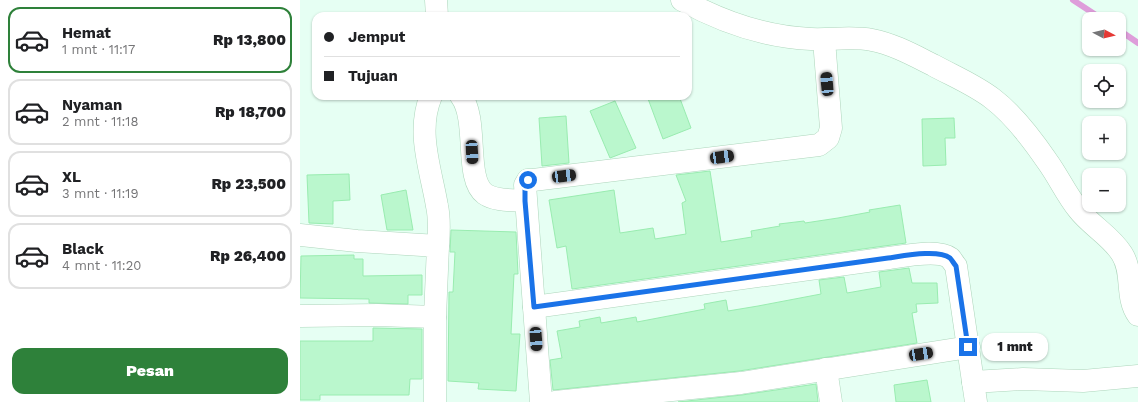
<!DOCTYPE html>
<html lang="id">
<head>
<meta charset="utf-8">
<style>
  :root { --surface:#fff; --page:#f2f2f2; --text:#202124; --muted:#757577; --line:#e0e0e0; --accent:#2e813a }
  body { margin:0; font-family:"Work Sans",sans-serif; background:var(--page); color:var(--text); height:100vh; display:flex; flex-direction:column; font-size:15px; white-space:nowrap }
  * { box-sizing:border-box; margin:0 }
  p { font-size:13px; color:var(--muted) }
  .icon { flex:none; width:22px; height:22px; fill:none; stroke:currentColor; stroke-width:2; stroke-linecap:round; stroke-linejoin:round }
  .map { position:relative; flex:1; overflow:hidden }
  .panel { display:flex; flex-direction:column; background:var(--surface); width:300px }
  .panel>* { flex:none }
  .banner { position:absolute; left:12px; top:12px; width:380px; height:88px; border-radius:12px; box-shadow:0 1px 3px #0004; display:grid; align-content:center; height:88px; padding:0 12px; background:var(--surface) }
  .needle { width:26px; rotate:97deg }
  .fabs { position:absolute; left:782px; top:12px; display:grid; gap:8px }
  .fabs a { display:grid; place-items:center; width:44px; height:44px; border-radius:8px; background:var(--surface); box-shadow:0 1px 3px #0004; font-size:20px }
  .end { position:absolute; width:18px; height:18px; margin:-9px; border:5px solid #1a73e8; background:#fff; box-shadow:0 0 0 2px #fff }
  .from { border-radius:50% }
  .bubble { position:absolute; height:28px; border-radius:12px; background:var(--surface); box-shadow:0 1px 3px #0004; font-size:13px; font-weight:800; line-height:28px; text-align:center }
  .car { position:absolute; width:12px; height:24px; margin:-12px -6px; border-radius:5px; box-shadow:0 0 3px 1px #0007; background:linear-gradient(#222 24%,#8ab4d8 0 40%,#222 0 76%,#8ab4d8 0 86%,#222 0) }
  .banner b { display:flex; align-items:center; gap:14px; height:38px; font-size:15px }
  .banner b+b { border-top:1px solid var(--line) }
  .banner i { width:10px; height:10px; background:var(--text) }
  ul { padding:7px 0 0; list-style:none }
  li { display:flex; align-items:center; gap:12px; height:66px; margin:0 8px 6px; padding:0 4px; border:2px solid var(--line); border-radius:12px }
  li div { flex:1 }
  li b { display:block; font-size:15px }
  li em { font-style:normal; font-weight:800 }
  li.on { border-color:var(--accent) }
  li>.icon { width:36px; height:36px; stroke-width:1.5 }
  .button { display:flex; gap:8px; margin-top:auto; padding:8px 12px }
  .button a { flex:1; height:46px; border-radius:12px; background:var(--accent); color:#fff; font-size:16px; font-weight:800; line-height:46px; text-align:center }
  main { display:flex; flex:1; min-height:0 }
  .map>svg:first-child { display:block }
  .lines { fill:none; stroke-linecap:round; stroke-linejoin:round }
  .stream { stroke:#de9dda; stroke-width:6 }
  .building { fill:#baf7cd; stroke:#99ecb0 }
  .minor-casing { stroke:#add5bb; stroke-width:23 }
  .minor { stroke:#fff; stroke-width:22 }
  .route { stroke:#1a73e8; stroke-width:5 }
</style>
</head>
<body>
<main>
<section class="panel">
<ul>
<li class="on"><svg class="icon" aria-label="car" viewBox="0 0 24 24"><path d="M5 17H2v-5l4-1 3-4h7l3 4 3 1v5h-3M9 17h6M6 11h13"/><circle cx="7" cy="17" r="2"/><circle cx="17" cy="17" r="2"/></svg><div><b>Hemat</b><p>1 mnt · 11:17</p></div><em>Rp 13,800</em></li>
<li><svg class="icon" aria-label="car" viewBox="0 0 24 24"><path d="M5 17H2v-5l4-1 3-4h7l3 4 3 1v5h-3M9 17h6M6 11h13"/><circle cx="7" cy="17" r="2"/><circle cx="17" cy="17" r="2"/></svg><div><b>Nyaman</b><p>2 mnt · 11:18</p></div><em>Rp 18,700</em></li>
<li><svg class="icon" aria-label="car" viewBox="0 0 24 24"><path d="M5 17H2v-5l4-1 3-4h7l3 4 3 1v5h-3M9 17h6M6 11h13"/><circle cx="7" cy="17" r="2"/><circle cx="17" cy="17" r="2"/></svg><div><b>XL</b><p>3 mnt · 11:19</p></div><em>Rp 23,500</em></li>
<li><svg class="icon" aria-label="car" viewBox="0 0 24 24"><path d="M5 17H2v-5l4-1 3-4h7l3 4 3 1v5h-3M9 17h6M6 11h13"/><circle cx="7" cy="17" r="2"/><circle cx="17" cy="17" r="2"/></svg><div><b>Black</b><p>4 mnt · 11:20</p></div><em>Rp 26,400</em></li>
</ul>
<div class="button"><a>Pesan</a></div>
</section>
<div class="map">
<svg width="838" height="402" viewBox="0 0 838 402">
  <rect width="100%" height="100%" fill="#e6fff3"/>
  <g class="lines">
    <g class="stream">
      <path d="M773,0L802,19"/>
      <path d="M819,30L838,43"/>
    </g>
  </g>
  <g class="building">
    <path d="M347,96H379L391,128L363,139Z"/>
    <path d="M315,101L336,148L310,158L290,111Z"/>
    <path d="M266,116L269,163L242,166L239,118Z"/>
    <path d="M654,118L655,138H645L646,165L623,166L622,119Z"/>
    <path d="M410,171L421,242L452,237L451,231L480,226L479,224L504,221L505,223L538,218L570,212L569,210L600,205L606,243L272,289L266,246L257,248L249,200L314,190L320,233L353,228L355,239L386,234L382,203L386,201L376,175Z"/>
    <path d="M49,174L50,200L33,201V224L9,223L7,175Z"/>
    <path d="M106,190L113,230H87L81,195Z"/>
    <path d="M151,230L216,232L218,274H214L211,334H220L216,391L178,389L179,383L148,381L149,292H153L155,252H150Z"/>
    <path d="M54,255V259H63V276L122,275V295H108V304L69,303V299L0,298L1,256Z"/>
    <path d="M609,268L612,283H637L638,303L616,304L617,312L612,313L617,343L439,371L253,390L250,360L262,358L257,331L280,327L279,321L300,317L301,323L336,317L337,322L405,309L404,304L426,300L428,311L458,306L521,294L519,280L544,277L547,293L581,287L579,272Z"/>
    <path d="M73,328L122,329V379H110L109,395H20V400H0V341H73Z"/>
    <path d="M627,380L631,402H596L594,385Z"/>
    <path d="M516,384L518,402H378L442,395Z"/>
  </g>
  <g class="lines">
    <g class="minor-casing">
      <g id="minor">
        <path d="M136,0L137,16"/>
        <path d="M382,0C422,22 465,37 511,39C531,40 552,36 572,40C593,44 613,55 633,65C653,76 675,85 693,99C714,115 732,139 747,161C758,176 766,194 778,209C791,226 811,236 822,254C834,273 825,297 838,315"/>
        <path d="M131,96C116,132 131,170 137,206C140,219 139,233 138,246"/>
        <path d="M161,96C179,120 164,179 185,194C195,201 213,200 225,201"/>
        <path d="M0,235L57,241L138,246L135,317V402"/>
        <path d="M234,307L589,258C603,256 638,249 650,258C652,260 654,264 656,266L676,402"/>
        <path d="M0,316L78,315L135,317"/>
        <path d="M526,369L531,402"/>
        <path d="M673,382L723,379L783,381L838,376"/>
        <path d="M241,402L225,185L228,180H233L519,145L528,138L531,128L524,40"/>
        <path d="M255,402L441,383L669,347"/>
      </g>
    </g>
    <use href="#minor" class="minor"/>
  </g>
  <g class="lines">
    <path class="route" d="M228,180L225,184V201L234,307L588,258C603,256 638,249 650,258C652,260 654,264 656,266L668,347"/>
  </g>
</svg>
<div class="fabs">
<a><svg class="needle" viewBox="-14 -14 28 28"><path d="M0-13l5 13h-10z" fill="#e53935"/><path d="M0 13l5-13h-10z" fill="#757577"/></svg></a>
<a><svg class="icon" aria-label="locate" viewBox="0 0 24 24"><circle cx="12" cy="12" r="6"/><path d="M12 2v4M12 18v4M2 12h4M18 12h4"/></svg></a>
<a>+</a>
<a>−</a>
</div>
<i class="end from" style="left:228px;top:180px"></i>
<i class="end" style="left:668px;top:347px"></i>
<div class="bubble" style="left:682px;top:333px;width:66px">1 mnt</div>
<i class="car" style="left:527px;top:84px;rotate:355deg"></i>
<i class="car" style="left:172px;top:152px;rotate:177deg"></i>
<i class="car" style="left:422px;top:157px;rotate:82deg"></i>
<i class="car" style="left:264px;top:176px;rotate:83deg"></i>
<i class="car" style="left:236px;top:339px;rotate:176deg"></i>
<i class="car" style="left:621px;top:354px;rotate:81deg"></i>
<div class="banner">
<b><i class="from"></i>Jemput</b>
<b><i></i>Tujuan</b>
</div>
</div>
</main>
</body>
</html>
